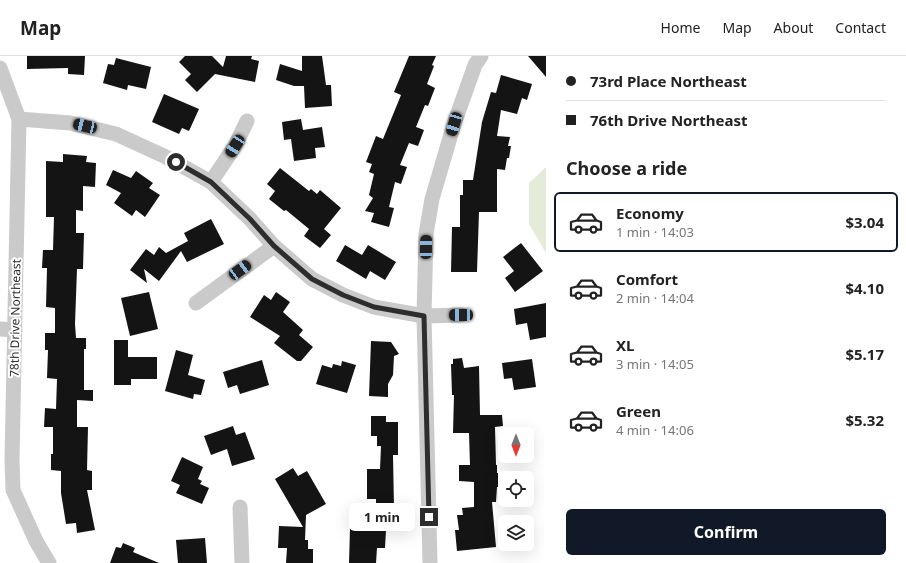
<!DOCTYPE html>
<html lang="en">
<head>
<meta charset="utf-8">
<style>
  :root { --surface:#fff; --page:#f6f6f6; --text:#222; --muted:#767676; --line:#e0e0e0; --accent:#111827 }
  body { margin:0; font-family:"Noto Sans",sans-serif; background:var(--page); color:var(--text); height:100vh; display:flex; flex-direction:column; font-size:15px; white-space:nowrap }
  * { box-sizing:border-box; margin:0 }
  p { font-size:13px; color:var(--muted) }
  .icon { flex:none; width:22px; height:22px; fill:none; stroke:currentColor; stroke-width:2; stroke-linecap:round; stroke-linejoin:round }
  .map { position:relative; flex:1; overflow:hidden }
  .side { display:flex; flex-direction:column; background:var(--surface); width:360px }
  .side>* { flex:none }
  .banner { display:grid; align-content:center; height:88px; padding:0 20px; background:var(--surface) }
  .needle { width:26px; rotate:180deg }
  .fabs { position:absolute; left:498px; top:371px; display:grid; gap:8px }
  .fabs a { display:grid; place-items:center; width:36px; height:36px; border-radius:6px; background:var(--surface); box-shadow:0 4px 16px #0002; font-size:20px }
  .end { position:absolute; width:18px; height:18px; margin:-9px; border:5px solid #2d2d2d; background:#fff; box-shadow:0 0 0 2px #fff }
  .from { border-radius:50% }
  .bubble { position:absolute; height:28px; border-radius:6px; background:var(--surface); box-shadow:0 4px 16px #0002; font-size:13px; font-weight:700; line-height:28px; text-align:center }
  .car { position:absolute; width:12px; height:24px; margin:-12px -6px; border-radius:5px; box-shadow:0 0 3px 1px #0007; background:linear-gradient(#222 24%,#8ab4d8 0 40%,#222 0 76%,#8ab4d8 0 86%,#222 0) }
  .banner b { display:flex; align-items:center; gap:14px; height:38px; font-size:15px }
  .banner b+b { border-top:1px solid var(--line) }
  .banner i { width:10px; height:10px; background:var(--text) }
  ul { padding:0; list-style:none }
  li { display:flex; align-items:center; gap:12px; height:60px; margin:0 8px 6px; padding:0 12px; border:2px solid transparent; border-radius:6px }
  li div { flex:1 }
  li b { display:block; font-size:15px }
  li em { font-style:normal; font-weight:700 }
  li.selected { border-color:var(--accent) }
  li>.icon { width:36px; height:36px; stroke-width:1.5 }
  h2 { padding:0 20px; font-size:18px; line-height:48px }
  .action { display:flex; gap:8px; margin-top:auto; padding:8px 20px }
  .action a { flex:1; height:46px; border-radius:6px; background:var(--accent); color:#fff; font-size:16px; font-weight:700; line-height:46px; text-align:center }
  header { display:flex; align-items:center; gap:24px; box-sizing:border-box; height:56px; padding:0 20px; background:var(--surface); border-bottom:1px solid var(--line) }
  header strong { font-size:19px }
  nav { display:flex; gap:22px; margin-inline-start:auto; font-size:14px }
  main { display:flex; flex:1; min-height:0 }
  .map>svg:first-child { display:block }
  .green { fill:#e5ebd9 }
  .building { fill:#141414 }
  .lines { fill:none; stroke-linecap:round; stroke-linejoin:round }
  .minor { stroke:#cacaca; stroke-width:15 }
  .route { stroke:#2d2d2d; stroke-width:5 }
  .labels { text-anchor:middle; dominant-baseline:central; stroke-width:4; stroke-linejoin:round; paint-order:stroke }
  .street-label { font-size:12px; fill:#2d2d2d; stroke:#fff }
</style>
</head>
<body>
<header>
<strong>Map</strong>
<nav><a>Home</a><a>Map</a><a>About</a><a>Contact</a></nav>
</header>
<main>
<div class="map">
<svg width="546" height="507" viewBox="0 0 546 507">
  <rect width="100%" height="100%" fill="#fff"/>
  <path class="green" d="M546,111V197L529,168V127Z"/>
  <g class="building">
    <path d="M27,0H85L84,19L68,18V12L27,13Z"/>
    <path d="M185,0H212L223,11L226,0H252L251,3L259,5L255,26L215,18L197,36L185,24L191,18L179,6Z"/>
    <path d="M302,0H322L326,29H331L332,50L305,52L304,30H294L276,24L280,8L302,15Z"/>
    <path d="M409,0H436L432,9L434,10L427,28L435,32L428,50L425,49L416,71L424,74L418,90L409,87L400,109L407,111L401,128L395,126L389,151L394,152L389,171L371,166L374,157L365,155L373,142L369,139L374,118L369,116L372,108L366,106L376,80L383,83L401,39L394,36Z"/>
    <path d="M528,0H546V21Z"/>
    <path d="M116,2L151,11L146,33L128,29L127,34L103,27L108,8L114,9Z"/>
    <path d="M501,19L532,28L527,44L522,42L517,58L501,54L497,80L510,81L508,90H511L509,102H507L505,114L497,113V156H479L477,216H451L452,171H460V139H463V124H473L482,66L491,36L496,37Z"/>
    <path d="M164,38L199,53L189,75L182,72L179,78L152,66Z"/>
    <path d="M301,63L303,74L322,71L325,91L315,92L316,102L294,105L291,83L284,84L282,66Z"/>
    <path d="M63,98L87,100L86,106L96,107L95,131L83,130V155L76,154V177H84L83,213H77L75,268L76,282H86V293H84V334H93V345L77,344V371H88L87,414L92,415V434H87L95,474L77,477L76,467L66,468L61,437V415L51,414V398H53V371H44L45,352L56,353L57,323L47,322L48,294H45V277H55V252L46,251L47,212H42L43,194H53L54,161H46V105L63,106Z"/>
    <path d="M280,112L309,135L311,133L317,138L320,134L341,152L324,173L331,179L320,192L304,180L309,173L286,154L284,155L269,143L275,135L267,128Z"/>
    <path d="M113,114L131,122L136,115L153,127L149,132L160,139L145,161L136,154L132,160L114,147L121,137L106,129Z"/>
    <path d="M211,163L224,188L187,206L181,195L159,225L144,213L147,227L130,214L146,193L154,199L159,191L166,197L188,185L184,177Z"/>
    <path d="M521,187L543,215L515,236L505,222L514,215L503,201Z"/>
    <path d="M345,189L362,199L368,189L396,206L385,224L370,215L366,223L336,205Z"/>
    <path d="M149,236L158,273L130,280L121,242Z"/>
    <path d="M276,236L290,246L283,256L303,274L299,279L313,291L301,305H297L274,287L280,280L250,261L264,239L271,244Z"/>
    <path d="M546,247V281L530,284L527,267L516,269L514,253Z"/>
    <path d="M114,284H128V301H157V323H131V329H114Z"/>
    <path d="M371,285L391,286L399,298L394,300L393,319L388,328V341L369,340Z"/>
    <path d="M176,294L193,299L188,319L205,324L201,339L194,338L193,343L165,335Z"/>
    <path d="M462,302L464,312L479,310L480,359H502L503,370L495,371L496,409H497V417H498V431H497L496,446H492L496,491L457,495L455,474H459L457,459H463L462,452L474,451V426L459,425V409H470L469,377H453L454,339H452L451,308H453V303Z"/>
    <path d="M532,303L536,331L514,334L512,322L504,323L502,307Z"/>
    <path d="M262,304L269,329L240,338L237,329L228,332L223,316Z"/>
    <path d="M342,305L356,309L347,337L316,328L322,309L332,312L333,308L341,310Z"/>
    <path d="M371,360H386V366H398V399H393L394,452L376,453V443H367V413H380L381,390H377V380H371Z"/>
    <path d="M233,370L236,379L245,376L255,403L232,410L227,393L211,399L204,380Z"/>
    <path d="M182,401L203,411L198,423L202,425L200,428L209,432L202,448L176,437L180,429L171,425Z"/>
    <path d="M293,412L298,420L307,415L326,448L306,459L305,484H308V493H313V507H286L287,492H278L279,470L303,471L275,423Z"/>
    <path d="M350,473L386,474L385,492H377L376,507H349Z"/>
    <path d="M205,482L207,507H178L176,484Z"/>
    <path d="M123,487L135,492L133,496L159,507H110L116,491L121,492Z"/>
  </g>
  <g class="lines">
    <g class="minor">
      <path d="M0,12L19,63L12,404L13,434L36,485L49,507"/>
      <path d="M19,63L70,67L116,78L164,100L211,126L250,163L274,190L312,223L343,239L374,251L424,260L461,259"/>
      <path d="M211,126L235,90L247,65"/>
      <path d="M196,247L274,190"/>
      <path d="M0,273L15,274"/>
      <path d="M240,451L242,507"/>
      <path d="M430,507L424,260L426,178L432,143L454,68L475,9L481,0"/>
    </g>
  </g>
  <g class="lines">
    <path class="route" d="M176,106L211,126L250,163L274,190L312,223L343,239L374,251L424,260L429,461"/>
  </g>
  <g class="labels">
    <g class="street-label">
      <text transform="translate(15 262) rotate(-89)">78th Drive Northeast</text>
    </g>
  </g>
</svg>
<div class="fabs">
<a><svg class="needle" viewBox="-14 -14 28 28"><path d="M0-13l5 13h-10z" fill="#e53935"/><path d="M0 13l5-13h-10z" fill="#767676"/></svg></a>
<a><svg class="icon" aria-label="locate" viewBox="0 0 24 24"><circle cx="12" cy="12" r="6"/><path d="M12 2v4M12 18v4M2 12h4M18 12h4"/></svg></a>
<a><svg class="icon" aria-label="layers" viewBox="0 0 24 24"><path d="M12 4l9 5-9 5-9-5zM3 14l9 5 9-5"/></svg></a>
</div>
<i class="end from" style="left:176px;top:106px"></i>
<i class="end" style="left:429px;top:461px"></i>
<div class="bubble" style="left:349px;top:447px;width:66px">1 min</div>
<i class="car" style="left:454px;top:68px;rotate:196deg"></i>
<i class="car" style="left:85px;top:70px;rotate:283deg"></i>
<i class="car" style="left:235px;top:90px;rotate:213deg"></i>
<i class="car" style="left:426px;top:191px;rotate:1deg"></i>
<i class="car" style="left:240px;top:214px;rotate:54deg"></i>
<i class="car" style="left:461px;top:259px;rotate:270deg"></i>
</div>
<section class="side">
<div class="banner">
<b><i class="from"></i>73rd Place Northeast</b>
<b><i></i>76th Drive Northeast</b>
</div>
<h2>Choose a ride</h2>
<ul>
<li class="selected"><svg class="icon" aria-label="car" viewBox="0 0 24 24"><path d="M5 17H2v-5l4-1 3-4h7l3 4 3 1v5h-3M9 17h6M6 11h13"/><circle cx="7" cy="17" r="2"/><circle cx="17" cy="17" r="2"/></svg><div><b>Economy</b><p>1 min · 14:03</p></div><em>$3.04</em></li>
<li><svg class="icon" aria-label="car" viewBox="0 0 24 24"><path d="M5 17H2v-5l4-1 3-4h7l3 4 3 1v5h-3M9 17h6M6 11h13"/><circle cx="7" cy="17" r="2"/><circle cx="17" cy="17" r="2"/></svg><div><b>Comfort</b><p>2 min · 14:04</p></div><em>$4.10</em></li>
<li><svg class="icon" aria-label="car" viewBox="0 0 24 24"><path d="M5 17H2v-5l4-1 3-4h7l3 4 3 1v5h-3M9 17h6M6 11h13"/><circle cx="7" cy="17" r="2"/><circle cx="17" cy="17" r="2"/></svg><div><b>XL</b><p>3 min · 14:05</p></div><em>$5.17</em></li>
<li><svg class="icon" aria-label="car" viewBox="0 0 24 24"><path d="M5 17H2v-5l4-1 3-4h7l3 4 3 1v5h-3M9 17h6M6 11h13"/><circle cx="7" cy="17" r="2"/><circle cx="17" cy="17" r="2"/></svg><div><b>Green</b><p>4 min · 14:06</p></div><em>$5.32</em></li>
</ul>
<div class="action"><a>Confirm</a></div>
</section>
</main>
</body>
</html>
